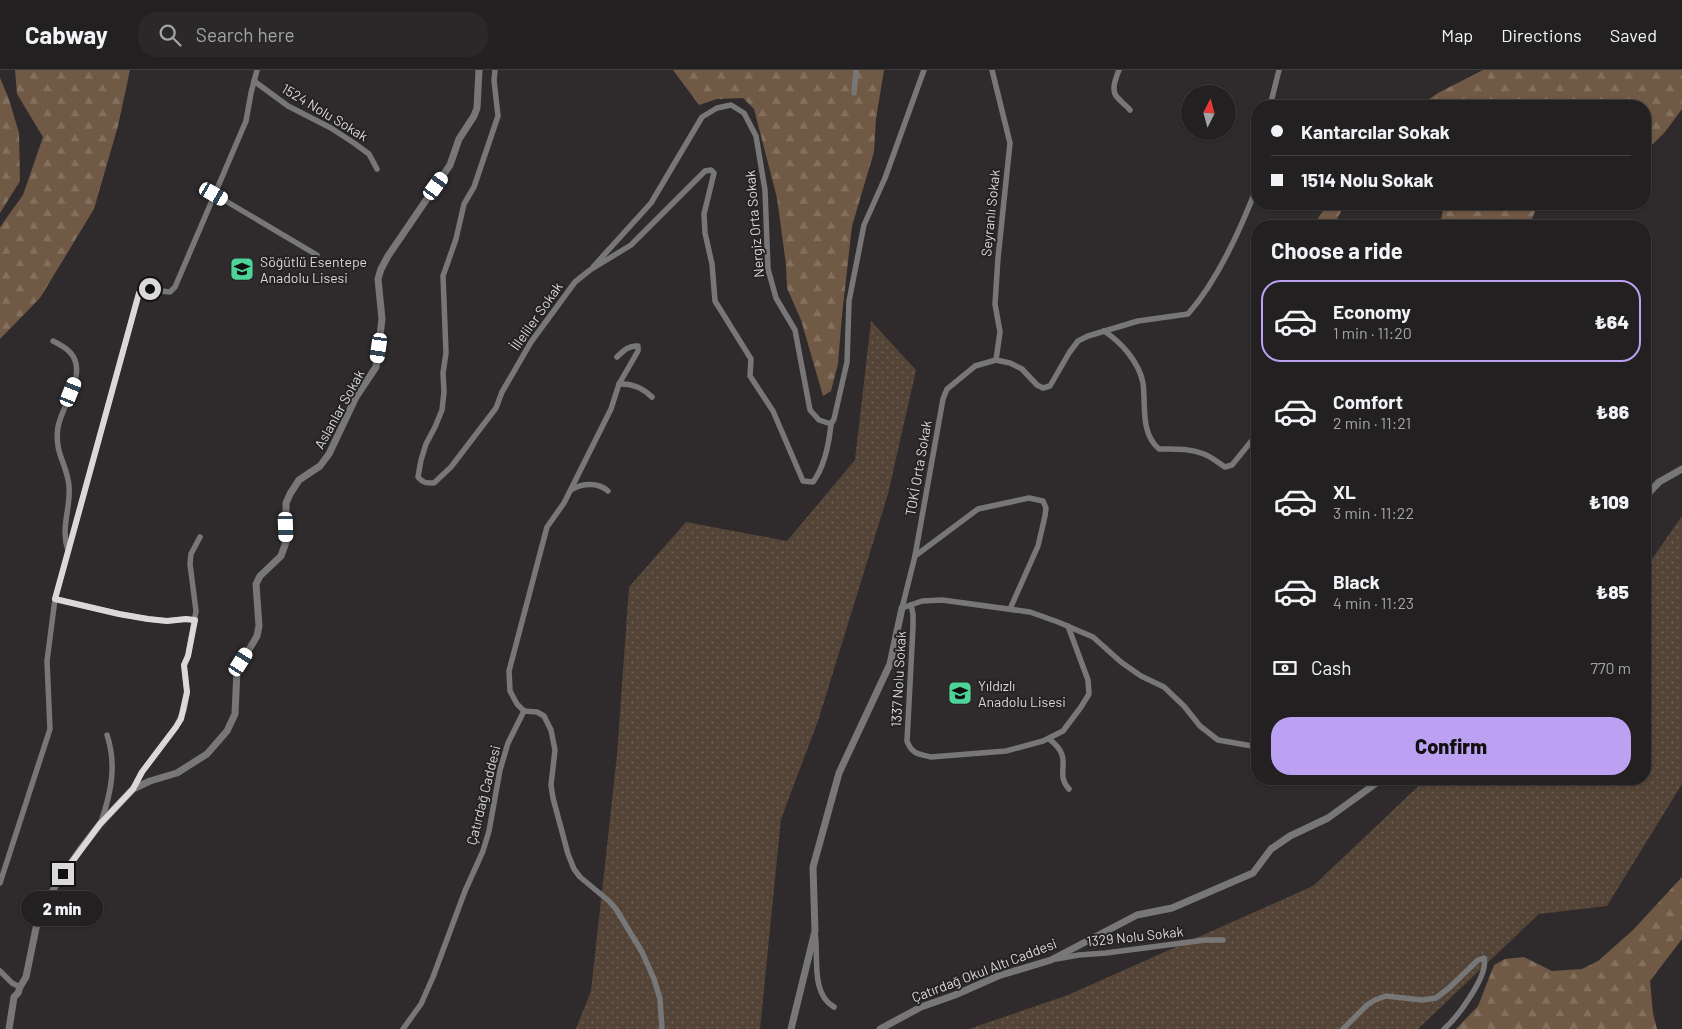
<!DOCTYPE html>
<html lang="en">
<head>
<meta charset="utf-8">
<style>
  :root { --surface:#232021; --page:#2b282a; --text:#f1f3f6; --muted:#a3a3a5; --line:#403e3f; --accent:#bca0f2 }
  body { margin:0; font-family:Barlow,sans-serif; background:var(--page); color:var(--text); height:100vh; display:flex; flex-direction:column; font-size:19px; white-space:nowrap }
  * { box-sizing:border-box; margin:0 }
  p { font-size:16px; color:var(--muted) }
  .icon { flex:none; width:28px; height:28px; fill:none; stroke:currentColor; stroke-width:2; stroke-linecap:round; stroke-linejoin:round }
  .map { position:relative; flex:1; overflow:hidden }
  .sheet { position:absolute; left:1251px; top:150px; width:400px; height:565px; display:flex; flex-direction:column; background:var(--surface); border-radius:20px; box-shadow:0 1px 4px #0004,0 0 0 1px var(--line) }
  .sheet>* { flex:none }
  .top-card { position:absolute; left:1251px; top:30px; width:400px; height:110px; border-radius:20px; box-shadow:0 1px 4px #0004,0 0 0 1px var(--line); display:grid; align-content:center; height:110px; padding:0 20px; background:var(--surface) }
  .needle { width:32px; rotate:6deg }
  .buttons { position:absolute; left:1181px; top:15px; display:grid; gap:10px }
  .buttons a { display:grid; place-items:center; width:55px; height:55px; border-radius:50%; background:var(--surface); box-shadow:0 1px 4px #0004,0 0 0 1px var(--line); font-size:25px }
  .end { position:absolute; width:22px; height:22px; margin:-11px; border:6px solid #dbd8d9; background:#111; box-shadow:0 0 0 2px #111 }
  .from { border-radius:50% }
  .bubble { position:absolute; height:35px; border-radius:18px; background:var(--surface); box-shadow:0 1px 4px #0004,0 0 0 1px var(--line); font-size:16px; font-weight:800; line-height:35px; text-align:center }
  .car { position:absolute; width:15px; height:30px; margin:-15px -8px; border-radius:6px; box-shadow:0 0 4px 1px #0007; background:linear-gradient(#fff 24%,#345 0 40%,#fff 0 76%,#345 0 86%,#fff 0) }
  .top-card b { display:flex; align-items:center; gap:18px; height:48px; font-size:19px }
  .top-card b+b { border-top:1px solid var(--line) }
  .top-card i { width:12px; height:12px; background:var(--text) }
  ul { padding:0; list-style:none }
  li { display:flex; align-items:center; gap:15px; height:82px; margin:0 10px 8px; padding:0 10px; border:2px solid transparent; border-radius:20px }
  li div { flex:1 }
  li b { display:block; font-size:19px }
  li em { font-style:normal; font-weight:800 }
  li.active { border-color:var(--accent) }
  li>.icon { width:45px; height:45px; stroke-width:1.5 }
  h2 { padding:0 20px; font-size:22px; line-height:60px }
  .pay { display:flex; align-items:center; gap:12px; height:55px; padding:0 20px; font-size:19px }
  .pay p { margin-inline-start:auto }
  .primary-button { display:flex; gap:10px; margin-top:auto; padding:10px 20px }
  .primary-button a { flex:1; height:58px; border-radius:20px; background:var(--accent); color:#111; font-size:20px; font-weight:800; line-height:58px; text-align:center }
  header { display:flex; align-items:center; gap:30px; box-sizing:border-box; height:70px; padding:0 25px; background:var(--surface); border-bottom:1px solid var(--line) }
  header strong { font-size:24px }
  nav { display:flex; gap:28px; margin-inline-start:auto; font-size:18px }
  .search { width:350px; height:45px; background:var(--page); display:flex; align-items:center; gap:12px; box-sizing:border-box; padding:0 18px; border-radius:20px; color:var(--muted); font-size:19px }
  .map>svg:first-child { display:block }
  .grass { fill:url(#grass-dots) }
  .forest { fill:url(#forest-firs) }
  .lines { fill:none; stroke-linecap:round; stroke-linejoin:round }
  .minor { stroke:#787778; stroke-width:5.5 }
  .tertiary { stroke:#787778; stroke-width:7 }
  .route { stroke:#dbd8d9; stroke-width:6 }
  .labels { text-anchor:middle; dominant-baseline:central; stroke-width:4; stroke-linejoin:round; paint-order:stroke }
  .street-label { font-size:14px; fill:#dbd8d9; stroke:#252223 }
  .poi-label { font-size:14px; fill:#dbd8d9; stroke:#252223; text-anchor:start }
</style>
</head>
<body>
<header>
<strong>Cabway</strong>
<div class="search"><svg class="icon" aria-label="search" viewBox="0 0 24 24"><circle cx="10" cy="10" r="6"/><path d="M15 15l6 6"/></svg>Search here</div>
<nav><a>Map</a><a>Directions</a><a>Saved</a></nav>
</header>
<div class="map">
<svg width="1682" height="959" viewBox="0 0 1682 959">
  <defs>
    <pattern id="grass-dots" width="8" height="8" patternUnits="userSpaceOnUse" patternTransform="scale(1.25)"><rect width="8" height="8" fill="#534437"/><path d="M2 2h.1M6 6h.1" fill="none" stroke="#6b5e53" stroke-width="1.8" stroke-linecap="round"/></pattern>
    <pattern id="forest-firs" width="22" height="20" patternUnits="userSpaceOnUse" patternTransform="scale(1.25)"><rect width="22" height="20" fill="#705945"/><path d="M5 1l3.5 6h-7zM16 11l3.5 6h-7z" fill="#84705f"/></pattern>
  </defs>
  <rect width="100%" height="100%" fill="#2f2b2c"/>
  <g class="grass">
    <path d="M871,251L916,300L888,424L818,651L781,749L760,959H576L591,921L617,685L629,517L686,452L787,471L855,390Z"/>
    <path d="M1682,446V714L1607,836L1539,844L1418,959H969L1068,925L1313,816L1426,709H1645V499Z"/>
  </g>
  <g class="forest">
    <path d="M15,0H130L118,56L94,139L40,228L0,269V157L23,125L43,67L17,24Z"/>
    <path d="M673,0H884L876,49L874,82L852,156L842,245L838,294L831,321L823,326L801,250L787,218L786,195L777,128L754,39L743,28L717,29L699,35Z"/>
    <path d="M1483,0H1682V39L1665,62L1653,74L1645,75V36H1419L1438,23Z"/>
    <path d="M0,8L9,29L19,63L20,111L0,143Z"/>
    <path d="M1328,134H1345L1333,156H1314L1320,145Z"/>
    <path d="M1444,134H1538L1529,156H1440Z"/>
    <path d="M1682,807V869L1650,911L1653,943L1657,959H1456L1478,936L1494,895L1505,889L1524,887L1552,901L1582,899L1598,891L1633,860Z"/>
  </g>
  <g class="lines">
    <g class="minor">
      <path d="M495,0L494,10L498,46L474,117L464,134L456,169L443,206L446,283L443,303L444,322L442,340L435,357L426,374L421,390L418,407C423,413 426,413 434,413L451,397L496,338L502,322L531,272L575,212L590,200L631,175L705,101L711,100L714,103L704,144L705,163L712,194L715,231L751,289L750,306L773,341L803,411L813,412C825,396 829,374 831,354"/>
      <path d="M992,0L1010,73L998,188L995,234L1000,262L996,290"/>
      <path d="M1119,0C1116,8 1110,21 1118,28C1122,33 1126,35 1130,40"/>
      <path d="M254,11L288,36L331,58L354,73L369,84L377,99"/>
      <path d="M854,23L856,0"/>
      <path d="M1270,36L1279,0"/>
      <path d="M214,124L317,185"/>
      <path d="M593,197L651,133L702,47L717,38L731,35L744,43L756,66L765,120L768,199L776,228L795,260L810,340L819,350L831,354L834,349L847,292L849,231L864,155L885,108L924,0"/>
      <path d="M1104,261C1121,272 1139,292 1143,313C1146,335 1140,363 1159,379C1174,379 1189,378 1204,384C1212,387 1218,393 1225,397L1232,395L1258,363"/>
      <path d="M53,271C63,276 74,282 76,294C80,316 62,336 58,357C54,384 67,393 69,416C71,439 60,457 68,481"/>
      <path d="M619,314C633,313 643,318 652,327"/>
      <path d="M571,420C582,413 598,412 608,421"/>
      <path d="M915,486L978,439L1029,428L1043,431L1046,438L1045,446L1038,476L1010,539"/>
      <path d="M55,529L119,544L148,549L167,551L186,549L195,551"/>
      <path d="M911,535L913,544V557L907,671C912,684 918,684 931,687L1006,681L1043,671L1063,661L1081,637L1089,624L1088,610L1068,556"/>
      <path d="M902,538L915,486L943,329L947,319L975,296L996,290L1010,293L1022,299L1037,315L1043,318L1050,316L1069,283L1078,271L1088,266L1138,251L1188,244C1218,210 1242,156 1258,114"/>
      <path d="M902,538L922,531L942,530L1030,542L1058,552L1093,567L1121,592L1141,606L1164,617L1184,636L1200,656L1218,670L1258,677"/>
      <path d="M524,641L517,634L510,621L509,601L547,457L564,433L611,339L619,314L638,281V276C629,275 623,281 617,287"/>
      <path d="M524,641L537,642L544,646L551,660L555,680L551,715L553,728L568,784L574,799L580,807L609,831L616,839L642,882L654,909L660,929L662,959"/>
      <path d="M1049,669C1076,689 1053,702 1069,719"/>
      <path d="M1313,709C1321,716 1331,713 1339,709"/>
      <path d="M133,719L142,702L176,657L184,640L187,623L184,595L188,586L196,541L190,494L191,484L200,467"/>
      <path d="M101,752C111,723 117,695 107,665"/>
      <path d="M0,813L50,659L47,591L55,529L139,223L144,219L170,222L175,217L246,51L251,23L257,0"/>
      <path d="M815,863C819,886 810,923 834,937"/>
      <path d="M1056,889L1079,885L1106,883L1205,870H1223"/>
      <path d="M0,901L12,913L20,917"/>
      <path d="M403,959L421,934L433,907L465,821L483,781L489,761L500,700L508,673L524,641"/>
      <path d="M1343,959L1367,935L1375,930L1386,926L1422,930L1436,928L1449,918L1478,890L1484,888C1489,905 1457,948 1444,959"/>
    </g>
    <g class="tertiary">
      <path d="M1645,427L1659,412L1682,399"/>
      <path d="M9,959L14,927L18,923L20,917L26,907L36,858L55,816L80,780L100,754L133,719L150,711L177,703L207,684L227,661L235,644L237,600L257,566L259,556L256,514L260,506L281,486L286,472V433L290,424L299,410L320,396L329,384L356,327L376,297L382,249L378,209L381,199L388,186L450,95L459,69L474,46L477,38L479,0"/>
      <path d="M791,959L815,861L813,797L839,703L890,594L902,538"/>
      <path d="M880,959L921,937L955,925L998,906L1051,890L1137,845L1172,838L1253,803L1271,779L1290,766L1328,748L1382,709"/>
    </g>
  </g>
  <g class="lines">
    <path class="route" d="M63,804L100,754L133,719L142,702L176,657L181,649L187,622L184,595L188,586L195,550L186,549L167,551L148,549L119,544L55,529L139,223L144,219H150"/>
  </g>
  <defs>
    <g id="school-square" transform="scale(1.25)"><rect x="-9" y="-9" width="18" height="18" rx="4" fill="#4ed399" stroke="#252223"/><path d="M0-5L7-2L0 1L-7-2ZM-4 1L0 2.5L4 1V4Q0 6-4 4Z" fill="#111"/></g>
  </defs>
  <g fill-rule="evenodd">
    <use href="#school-square" x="242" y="199"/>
    <use href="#school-square" x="960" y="623"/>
  </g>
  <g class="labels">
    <g class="street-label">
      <text transform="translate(325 42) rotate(31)">1524 Nolu Sokak</text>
      <text transform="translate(990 143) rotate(-84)">Seyranlı Sokak</text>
      <text transform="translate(754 154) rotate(-95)">Nergiz Orta Sokak</text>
      <text transform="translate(536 246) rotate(-55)">İlleliler Sokak</text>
      <text transform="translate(339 339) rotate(-61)">Aslanlar Sokak</text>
      <text transform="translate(918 398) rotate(-80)">TOKİ Orta Sokak</text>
      <text transform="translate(898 609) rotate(-87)">1337 Nolu Sokak</text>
      <text transform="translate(483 725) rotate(-76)">Çatırdağ Caddesi</text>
      <text transform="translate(1135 866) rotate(-6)">1329 Nolu Sokak</text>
      <text transform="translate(984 900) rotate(-21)">Çatırdağ Okul Altı Caddesi</text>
    </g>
    <g class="poi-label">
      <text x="260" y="191">Söğütlü Esentepe<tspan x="260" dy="16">Anadolu Lisesi</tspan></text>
      <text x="978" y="615">Yıldızlı<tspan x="978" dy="16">Anadolu Lisesi</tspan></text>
    </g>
  </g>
</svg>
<div class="buttons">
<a><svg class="needle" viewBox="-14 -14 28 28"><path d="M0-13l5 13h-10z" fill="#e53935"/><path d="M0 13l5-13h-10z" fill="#a3a3a5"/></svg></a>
</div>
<i class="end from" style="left:150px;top:219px"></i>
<i class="end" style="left:63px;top:804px"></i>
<div class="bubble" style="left:21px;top:821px;width:82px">2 min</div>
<i class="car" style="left:436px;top:116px;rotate:36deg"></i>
<i class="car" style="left:214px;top:124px;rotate:120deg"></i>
<i class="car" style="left:379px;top:278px;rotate:188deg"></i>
<i class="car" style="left:71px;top:322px;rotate:22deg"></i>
<i class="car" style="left:286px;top:457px;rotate:178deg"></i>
<i class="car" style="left:241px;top:592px;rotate:32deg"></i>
<div class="top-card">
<b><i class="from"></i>Kantarcılar Sokak</b>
<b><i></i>1514 Nolu Sokak</b>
</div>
<section class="sheet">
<h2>Choose a ride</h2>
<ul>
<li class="active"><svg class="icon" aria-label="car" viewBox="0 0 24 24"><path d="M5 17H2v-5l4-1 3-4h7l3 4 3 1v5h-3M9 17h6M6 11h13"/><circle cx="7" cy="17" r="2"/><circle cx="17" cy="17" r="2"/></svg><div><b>Economy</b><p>1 min · 11:20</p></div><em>₺64</em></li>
<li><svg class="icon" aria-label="car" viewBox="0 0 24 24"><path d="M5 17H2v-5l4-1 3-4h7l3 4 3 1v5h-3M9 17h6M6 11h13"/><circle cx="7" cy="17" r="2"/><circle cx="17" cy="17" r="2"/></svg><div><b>Comfort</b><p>2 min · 11:21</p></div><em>₺86</em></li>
<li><svg class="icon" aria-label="car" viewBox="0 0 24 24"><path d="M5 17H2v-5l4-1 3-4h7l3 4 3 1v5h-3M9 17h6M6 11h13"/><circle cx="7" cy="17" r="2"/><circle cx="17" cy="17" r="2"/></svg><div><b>XL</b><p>3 min · 11:22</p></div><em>₺109</em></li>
<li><svg class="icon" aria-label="car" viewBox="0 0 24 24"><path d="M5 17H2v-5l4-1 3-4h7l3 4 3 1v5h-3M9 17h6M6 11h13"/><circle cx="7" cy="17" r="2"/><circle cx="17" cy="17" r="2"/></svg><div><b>Black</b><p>4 min · 11:23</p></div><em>₺85</em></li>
</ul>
<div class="pay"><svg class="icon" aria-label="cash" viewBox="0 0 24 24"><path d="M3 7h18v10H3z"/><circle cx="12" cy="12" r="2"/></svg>Cash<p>770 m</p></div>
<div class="primary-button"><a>Confirm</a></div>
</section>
</div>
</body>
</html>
